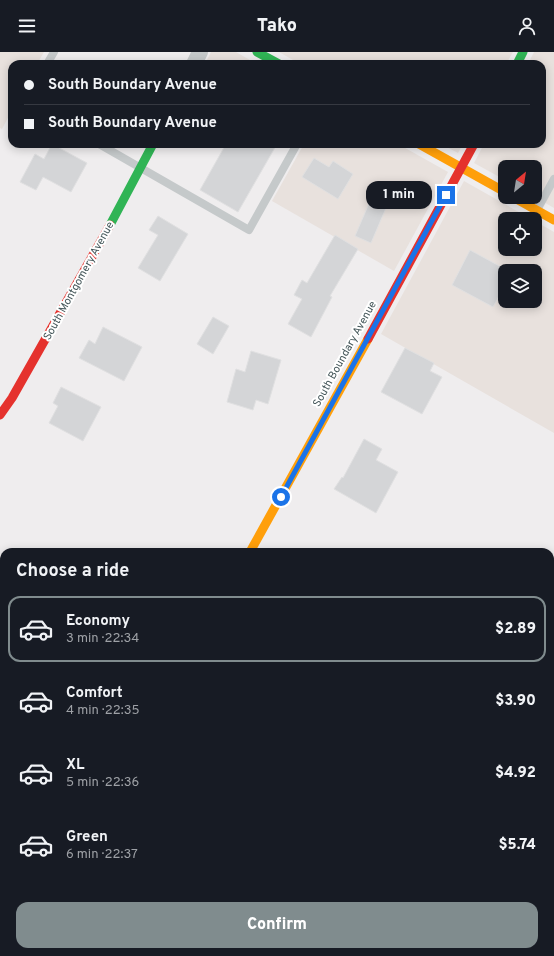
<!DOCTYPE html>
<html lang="en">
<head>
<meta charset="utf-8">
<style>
  :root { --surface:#171b24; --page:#20242c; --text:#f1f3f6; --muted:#9ea1a6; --line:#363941; --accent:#808c8e }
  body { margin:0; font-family:Overpass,sans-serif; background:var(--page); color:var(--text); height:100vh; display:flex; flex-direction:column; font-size:15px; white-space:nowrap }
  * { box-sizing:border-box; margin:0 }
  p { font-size:13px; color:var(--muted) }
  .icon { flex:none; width:22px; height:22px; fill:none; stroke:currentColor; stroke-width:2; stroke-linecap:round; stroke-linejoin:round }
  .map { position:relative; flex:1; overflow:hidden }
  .panel { position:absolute; left:0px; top:496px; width:554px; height:408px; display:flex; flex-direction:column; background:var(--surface); border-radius:12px 12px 0 0; box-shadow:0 2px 10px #0003 }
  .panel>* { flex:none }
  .hud { position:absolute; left:8px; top:8px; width:538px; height:88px; border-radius:12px; box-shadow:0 2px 10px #0003; display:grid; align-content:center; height:88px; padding:0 16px; background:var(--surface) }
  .needle { width:26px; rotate:30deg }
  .tools { position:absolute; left:498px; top:108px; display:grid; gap:8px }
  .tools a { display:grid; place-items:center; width:44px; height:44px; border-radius:8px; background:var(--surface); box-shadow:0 2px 10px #0003; font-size:20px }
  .end { position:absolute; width:18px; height:18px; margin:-9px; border:5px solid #1a73e8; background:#fff; box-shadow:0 0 0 2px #fff }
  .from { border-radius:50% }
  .bubble { position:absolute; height:28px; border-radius:12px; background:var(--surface); box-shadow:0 2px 10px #0003; font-size:13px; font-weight:800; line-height:28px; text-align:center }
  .hud b { display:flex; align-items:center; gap:14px; height:38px; font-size:15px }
  .hud b+b { border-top:1px solid var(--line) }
  .hud i { width:10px; height:10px; background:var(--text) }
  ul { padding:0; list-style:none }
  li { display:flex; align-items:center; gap:12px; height:66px; margin:0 8px 6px; padding:0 8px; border:2px solid transparent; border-radius:12px }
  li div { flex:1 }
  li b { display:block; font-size:15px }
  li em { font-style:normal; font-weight:800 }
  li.active { border-color:var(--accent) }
  li>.icon { width:36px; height:36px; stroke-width:1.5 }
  h2 { padding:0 16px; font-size:18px; line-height:48px }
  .action { display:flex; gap:8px; margin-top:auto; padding:8px 16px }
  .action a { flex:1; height:46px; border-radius:12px; background:var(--accent); color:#fff; font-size:16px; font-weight:800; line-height:46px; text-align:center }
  header { display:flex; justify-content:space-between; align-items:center; height:52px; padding:0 16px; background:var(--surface); font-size:18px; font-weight:800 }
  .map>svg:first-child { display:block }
  .commercial { fill:#e8e1dd; fill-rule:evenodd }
  .building { fill:#d4d5d7; stroke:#e0e0e1 }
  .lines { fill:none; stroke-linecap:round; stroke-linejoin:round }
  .lane { stroke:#c5c9ca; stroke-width:8 }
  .street { stroke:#c5c9ca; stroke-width:16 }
  .fast { stroke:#30b455; stroke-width:9 }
  .slow { stroke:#ff9f0a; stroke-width:9 }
  .jam { stroke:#e5322d; stroke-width:9 }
  .route { stroke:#1a73e8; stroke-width:5 }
  .labels { text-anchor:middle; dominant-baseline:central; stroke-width:4; stroke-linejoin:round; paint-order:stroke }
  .street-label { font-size:11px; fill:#45575a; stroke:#fff }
</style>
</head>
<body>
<header><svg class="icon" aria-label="menu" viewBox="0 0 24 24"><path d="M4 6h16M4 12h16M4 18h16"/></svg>Tako<svg class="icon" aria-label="person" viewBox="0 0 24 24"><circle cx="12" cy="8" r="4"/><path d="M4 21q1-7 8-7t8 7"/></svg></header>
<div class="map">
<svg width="554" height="904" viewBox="0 0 554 904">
  <rect width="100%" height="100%" fill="#efedee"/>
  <g class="commercial">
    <path d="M0,0H44L37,12H12V58L2,77L0,76Z"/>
    <path d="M211,0H236L257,12H210L206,10Z"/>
    <path d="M279,0H513L506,12H300Z"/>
    <path d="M534,0H554V156L535,145V115H505V128L474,111L484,92H542V12H528Z"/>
    <path d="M304,92H398L448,120L394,219L272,149Z"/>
    <path d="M441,92H463L458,101Z"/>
    <path d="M464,129L531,167H505V197H535V169L554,180V381L381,282ZM505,219H535V249H505Z"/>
  </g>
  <g class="building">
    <path d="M52,92L87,111L71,140L43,125L36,138L20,130L35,102L44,107Z"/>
    <path d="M226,92H277L238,160L200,138Z"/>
    <path d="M314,106L329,115L333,109L353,122L338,147L302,125Z"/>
    <path d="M370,149L386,156L371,191L355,184Z"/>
    <path d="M158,164L188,182L160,229L138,216L158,183L149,178Z"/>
    <path d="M335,183L358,197L330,244L332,245L311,285L288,272L302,247L294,243L302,228L307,231Z"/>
    <path d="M470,198L505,217V233L493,255L452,233Z"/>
    <path d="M213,265L229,274L213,302L197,292Z"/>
    <path d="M103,275L142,295L124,329L79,306L89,288L95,292Z"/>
    <path d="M405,296L434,311L430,319L442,325L422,362L381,340Z"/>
    <path d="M251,299L281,308L268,352L256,348L253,358L227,350L236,317L245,320Z"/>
    <path d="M61,335L101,355L83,389L49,371L58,354L53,351Z"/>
    <path d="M364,387L382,397L376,408L398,420L376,461L334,437L342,425L343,426Z"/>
  </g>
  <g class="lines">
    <g class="lane">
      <path d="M47,12L54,0"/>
      <path d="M99,92L249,178L297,92"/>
      <path d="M537,158L554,127"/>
    </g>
    <g class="street">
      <path d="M194,12L200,0"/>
      <path d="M550,520L554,512"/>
      <path d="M0,746L4,748"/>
      <path d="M344,904L346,900"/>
    </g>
    <g class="fast">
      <path d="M257,0L279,12"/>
      <path d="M517,12L523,0"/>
      <path d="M110,173L153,92"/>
      <path d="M550,782L554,784"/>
    </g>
    <g class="slow">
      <path d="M419,92L505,140"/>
      <path d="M513,145L554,168"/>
      <path d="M250,500L368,287"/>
      <path d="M30,904L33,900"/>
    </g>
    <g class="jam">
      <path d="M368,287L474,92"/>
      <path d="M0,363L12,346L110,173"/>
    </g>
  </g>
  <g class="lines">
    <path class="route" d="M281,445L446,143"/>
  </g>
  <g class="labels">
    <g class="street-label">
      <text transform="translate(79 229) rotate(-61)">South Montgomery Avenue</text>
      <text transform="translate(345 302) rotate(-61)">South Boundary Avenue</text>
    </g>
  </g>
</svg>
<div class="tools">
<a><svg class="needle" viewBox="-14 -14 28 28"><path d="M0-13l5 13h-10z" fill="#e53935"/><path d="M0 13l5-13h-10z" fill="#9ea1a6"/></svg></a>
<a><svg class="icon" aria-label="locate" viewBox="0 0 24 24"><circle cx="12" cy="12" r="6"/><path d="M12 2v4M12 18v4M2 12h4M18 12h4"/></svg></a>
<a><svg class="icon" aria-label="layers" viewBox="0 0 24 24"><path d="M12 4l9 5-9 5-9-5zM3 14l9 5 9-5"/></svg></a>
</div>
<i class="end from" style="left:281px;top:445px"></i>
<i class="end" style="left:446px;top:143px"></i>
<div class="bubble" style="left:366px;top:129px;width:66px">1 min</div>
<div class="hud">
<b><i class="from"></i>South Boundary Avenue</b>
<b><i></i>South Boundary Avenue</b>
</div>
<section class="panel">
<h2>Choose a ride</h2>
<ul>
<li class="active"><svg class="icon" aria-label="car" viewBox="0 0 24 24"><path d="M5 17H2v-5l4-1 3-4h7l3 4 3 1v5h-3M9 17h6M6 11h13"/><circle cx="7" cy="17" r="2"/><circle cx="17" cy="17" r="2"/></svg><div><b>Economy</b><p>3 min · 22:34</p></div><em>$2.89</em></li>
<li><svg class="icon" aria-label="car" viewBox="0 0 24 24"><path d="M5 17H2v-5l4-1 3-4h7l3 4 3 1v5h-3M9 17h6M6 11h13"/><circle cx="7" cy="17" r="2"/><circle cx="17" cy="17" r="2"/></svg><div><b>Comfort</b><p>4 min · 22:35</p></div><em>$3.90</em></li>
<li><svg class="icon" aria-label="car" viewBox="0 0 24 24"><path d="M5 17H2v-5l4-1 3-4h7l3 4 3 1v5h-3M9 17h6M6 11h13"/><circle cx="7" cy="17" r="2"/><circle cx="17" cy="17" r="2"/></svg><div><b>XL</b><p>5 min · 22:36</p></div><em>$4.92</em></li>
<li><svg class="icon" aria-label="car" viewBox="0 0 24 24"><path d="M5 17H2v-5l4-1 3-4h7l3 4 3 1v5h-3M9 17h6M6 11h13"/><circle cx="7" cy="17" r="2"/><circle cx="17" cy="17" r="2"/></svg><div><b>Green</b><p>6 min · 22:37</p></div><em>$5.74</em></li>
</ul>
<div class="action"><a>Confirm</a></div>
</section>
</div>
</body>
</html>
